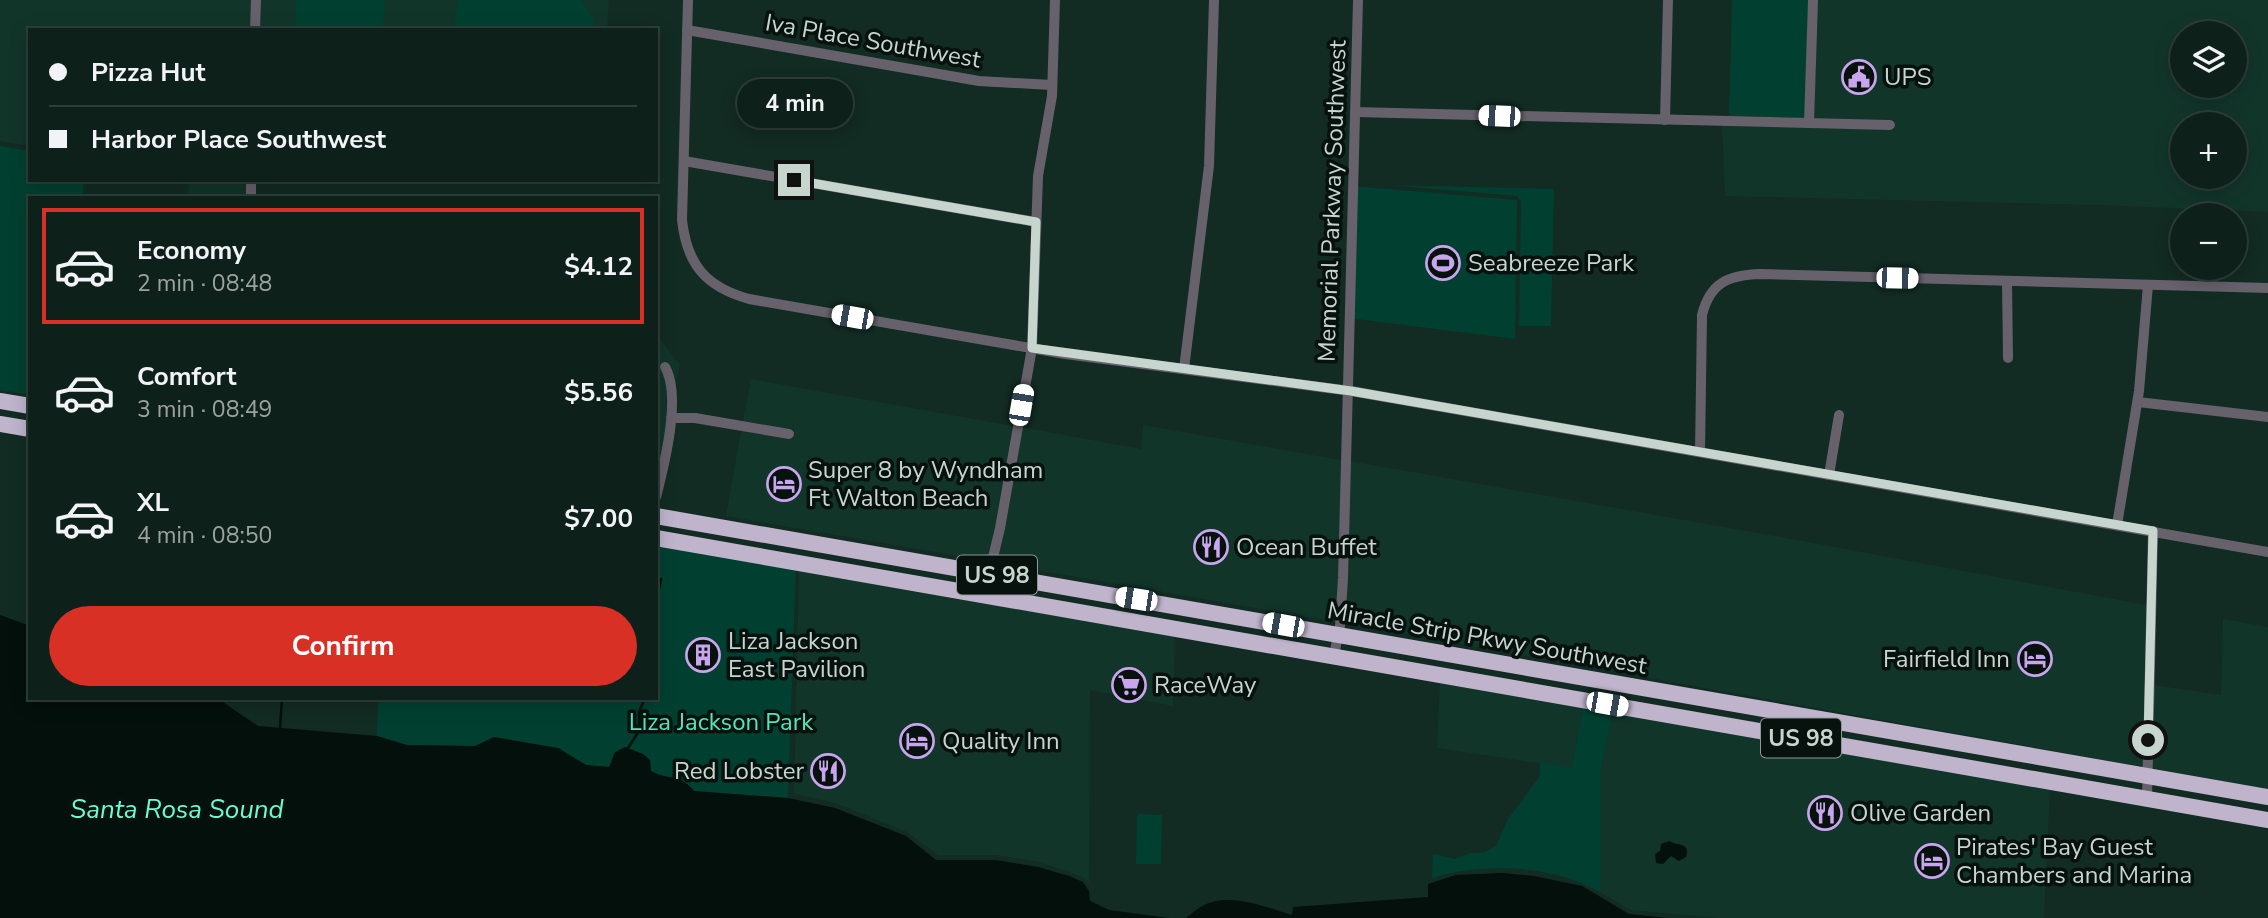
<!DOCTYPE html>
<html lang="en">
<head>
<meta charset="utf-8">
<style>
  :root { --surface:#0e201a; --page:#1c2d27; --text:#f1f3f6; --muted:#9ba3a2; --line:#2e3e39; --accent:#d93025 }
  body { margin:0; font-family:"Nunito Sans",sans-serif; background:var(--page); color:var(--text); height:100vh; display:flex; flex-direction:column; font-size:26px; white-space:nowrap }
  * { box-sizing:border-box; margin:0 }
  p { font-size:23px; color:var(--muted) }
  .icon { flex:none; width:38px; height:38px; fill:none; stroke:currentColor; stroke-width:2; stroke-linecap:round; stroke-linejoin:round }
  .map { position:relative; flex:1; overflow:hidden }
  .side { position:absolute; left:28px; top:196px; width:630px; height:504px; display:flex; flex-direction:column; background:var(--surface); border-radius:0px; box-shadow:0 4px 18px #0003,0 0 0 2px var(--line) }
  .side>* { flex:none }
  .banner { position:absolute; left:28px; top:28px; width:630px; height:154px; border-radius:0px; box-shadow:0 4px 18px #0003,0 0 0 2px var(--line); display:grid; align-content:center; height:154px; padding:0 21px; background:var(--surface) }
  .controls { position:absolute; left:2170px; top:21px; display:grid; gap:14px }
  .controls a { display:grid; place-items:center; width:77px; height:77px; border-radius:50%; background:var(--surface); box-shadow:0 4px 18px #0003,0 0 0 2px var(--line); font-size:35px }
  .end { position:absolute; width:32px; height:32px; margin:-16px; border:9px solid #c7d5cf; background:#111; box-shadow:0 0 0 4px #111 }
  .from { border-radius:50% }
  .bubble { position:absolute; height:49px; border-radius:24px; background:var(--surface); box-shadow:0 4px 18px #0003,0 0 0 2px var(--line); font-size:23px; font-weight:700; line-height:49px; text-align:center }
  .car { position:absolute; width:21px; height:42px; margin:-21px -10px; border-radius:9px; box-shadow:0 0 5px 2px #0007; background:linear-gradient(#fff 24%,#345 0 40%,#fff 0 76%,#345 0 86%,#fff 0) }
  .banner b { display:flex; align-items:center; gap:24px; height:66px; font-size:26px }
  .banner b+b { border-top:2px solid var(--line) }
  .banner i { width:18px; height:18px; background:var(--text) }
  ul { padding:12px 0 0; list-style:none }
  li { display:flex; align-items:center; gap:21px; height:116px; margin:0 14px 10px; padding:0 7px; border:4px solid transparent; border-radius:0px }
  li div { flex:1 }
  li b { display:block; font-size:26px }
  li em { font-style:normal; font-weight:700 }
  li.current { border-color:var(--accent) }
  li>.icon { width:63px; height:63px; stroke-width:1.5 }
  .button { display:flex; gap:14px; margin-top:auto; padding:14px 21px }
  .button a { flex:1; height:80px; border-radius:42px; background:var(--accent); color:#fff; font-size:28px; font-weight:700; line-height:80px; text-align:center }
  .map>svg:first-child { display:block }
  .built { fill:#12352a; fill-rule:evenodd }
  .green { fill:#014030 }
  .water { fill:#04100b }
  .lines { fill:none; stroke-linecap:round; stroke-linejoin:round }
  .stream { stroke:#04100b; stroke-width:2.5 }
  .minor { stroke:#66616b; stroke-width:10 }
  .highway { stroke:#bfb4cc; stroke-width:16 }
  .route { stroke:#c7d5cf; stroke-width:9 }
  .labels { text-anchor:middle; dominant-baseline:central; stroke-width:7; stroke-linejoin:round; paint-order:stroke }
  .shield { fill:#07110e; stroke:#8d9a95; stroke-width:2 }
  .shield-label { font-size:23px; font-weight:bold; fill:#c7d5cf }
  .street-label { font-size:24px; fill:#c7d5cf; stroke:#07110e }
  .poi-label { font-size:24px; fill:#c7d5cf; stroke:#07110e; text-anchor:start }
  .park-label { font-size:24px; fill:#55e5bb; stroke:#07110e }
  .water-label { font-size:26px; font-style:italic; fill:#6efbcf; stroke:#07110e }
</style>
</head>
<body>
<div class="map">
<svg width="2268" height="918" viewBox="0 0 2268 918">
  <rect width="100%" height="100%" fill="#122b23"/>
  <g class="built">
    <path d="M0,0H609L607,30H30V146L0,141Z"/>
    <path d="M1817,0H2268V212L2098,205L1725,196L1722,126L1895,130V120L1814,118ZM2182,33H2235V86H2182ZM2182,124H2235V177H2182Z"/>
    <path d="M189,180H222L247,185L246,198H187Z"/>
    <path d="M656,334L680,365L675,387V378L667,360L659,366L666,379V435L656,477Z"/>
    <path d="M751,379L1013,426L995,526L987,561L726,516L741,431L793,440L794,429L743,421Z"/>
    <path d="M1143,425L1341,460L1339,577L1335,622L996,563L1022,427L1141,449Z"/>
    <path d="M1350,461L1775,536L2147,605L2143,767L1345,623Z"/>
    <path d="M799,571L1175,636L1173,706L1090,690L1089,883L1084,878L1070,872L1039,862L996,855H938L907,832L836,803L794,794Z"/>
    <path d="M2223,619L2268,627V789L2152,768L2154,685L2221,695Z"/>
    <path d="M1440,683L1583,708L1572,768L1437,748Z"/>
    <path d="M1613,713L2050,790L2044,918H1719L1630,910L1600,892V772Z"/>
  </g>
  <g class="green">
    <path d="M296,0H384L383,30H295Z"/>
    <path d="M459,0H581L594,21L596,30H453Z"/>
    <path d="M1732,0H1808L1805,118L1729,116Z"/>
    <path d="M0,146L30,151V180H84L83,198H30V395L0,390Z"/>
    <path d="M1388,185L1554,189L1551,326H1519L1521,201L1517,196Z"/>
    <path d="M1353,186L1517,200L1515,339L1349,318Z"/>
    <path d="M656,538L796,563L788,798L694,791C677,771 670,782 651,771L650,760L643,754L615,752L610,767L586,765L558,748L494,737L475,746L407,745L377,736L378,698H656Z"/>
    <path d="M1583,708L1613,713L1600,772V892C1554,865 1482,862 1432,878L1433,854L1455,859L1471,853L1485,852L1496,846L1508,819L1540,776V762L1572,768Z"/>
    <path d="M1137,814L1162,815L1161,864H1136Z"/>
  </g>
  <g class="water">
    <path d="M0,615L30,626V698H217L258,726L377,736L407,745L475,746L494,737L558,748L586,765L609,767L615,752L625,747L643,754L650,760L651,771C671,782 677,771 694,791L788,798L835,808L906,836L936,860H996L1038,867L1069,876L1083,882L1089,891L1090,901L1109,910L1169,918H0Z"/>
    <path d="M1669,841C1677,846 1691,842 1686,857L1679,861L1671,856L1663,864L1656,863L1655,854L1660,851L1661,844Z"/>
    <path d="M1502,873L1534,876L1582,886L1629,914L1668,918H1186C1191,914 1198,908 1204,905C1230,892 1266,907 1292,915L1293,907L1428,897V884L1456,875Z"/>
  </g>
  <g class="lines">
    <g class="stream">
      <path d="M656,604L661,579"/>
      <path d="M280,728L282,698"/>
      <path d="M628,748L639,731V712L645,698"/>
    </g>
    <g class="minor">
      <path d="M688,0L682,220C687,265 706,287 749,299L1065,354L1351,391L2268,552"/>
      <path d="M255,30L256,0"/>
      <path d="M687,30L979,81L1052,85"/>
      <path d="M1355,112L1890,125"/>
      <path d="M1665,120L1668,0"/>
      <path d="M1809,123L1813,0"/>
      <path d="M684,161L1036,222"/>
      <path d="M251,198V180"/>
      <path d="M2007,281L2008,358"/>
      <path d="M1184,369L1209,166L1214,0"/>
      <path d="M2138,402L2268,417"/>
      <path d="M671,418H695L789,434"/>
      <path d="M1700,452L1702,315C1710,283 1728,275 1760,274L2268,288"/>
      <path d="M1829,475L1839,415"/>
      <path d="M656,497C664,466 682,396 665,367"/>
      <path d="M2117,525L2139,391L2148,285"/>
      <path d="M984,595L1000,528L1032,348L1038,176L1052,96L1055,0"/>
      <path d="M1334,655L1340,626L1343,578L1358,0"/>
      <path d="M2147,799L2153,531"/>
    </g>
    <g class="highway">
      <path d="M0,401L30,406"/>
      <path d="M0,424L30,429"/>
      <path d="M656,516L2268,797"/>
      <path d="M656,538L2268,820"/>
    </g>
  </g>
  <g class="lines">
    <path class="route" d="M794,180L1036,222L1032,348L1351,391L2153,531L2148,740"/>
  </g>
  <defs>
    <g id="civic-ring" transform="scale(1.75)"><circle r="9.5" fill="#07110e" stroke="#c9a5ee" stroke-width="1.5"/><path d="M-.6-6.5H3V-4.5H.6V-3L4-1V1h2V6H-6V1h2V-1L-.6-3ZM-1.2 2.5V6h2.4V2.5Z" fill="#c9a5ee"/></g>
    <g id="stadium-ring" transform="scale(1.75)"><circle r="9.5" fill="#07110e" stroke="#c9a5ee" stroke-width="1.5"/><path d="M0-5a6.5 5 0 1 0 0 10a6.5 5 0 1 0 0-10ZM-3.5-1.8h7v3.6h-7Z" fill="#c9a5ee"/></g>
    <g id="hotel-ring" transform="scale(1.75)"><circle r="9.5" fill="#07110e" stroke="#c9a5ee" stroke-width="1.5"/><path d="M-6-4.5h1.5V1H6V5H4.5V3h-9V5H-6ZM-4 0a1.8 1.8 0 1 1 3.6 0ZM.5 0V-2.5h3Q6-2.5 6 0Z" fill="#c9a5ee"/></g>
    <g id="restaurant-ring" transform="scale(1.75)"><circle r="9.5" fill="#07110e" stroke="#c9a5ee" stroke-width="1.5"/><path d="M-5-6h1v4h1v-4h1v4h1v-4h1v5L-1.5 .5V6h-2V.5L-5-1ZM5-6V6H3V1.5H1.5Q1.5-4 5-6Z" fill="#c9a5ee"/></g>
    <g id="building-ring" transform="scale(1.75)"><circle r="9.5" fill="#07110e" stroke="#c9a5ee" stroke-width="1.5"/><path d="M-4-6H4V6H1V3H-1V6H-4ZM-2.5-4.3h1.7v1.8h-1.7ZM.8-4.3h1.7v1.8H.8ZM-2.5-1h1.7V.8h-1.7ZM.8-1h1.7V.8H.8Z" fill="#c9a5ee"/></g>
    <g id="supermarket-ring" transform="scale(1.75)"><circle r="9.5" fill="#07110e" stroke="#c9a5ee" stroke-width="1.5"/><path d="M-6-5.5h2.5l.6 2H6L4.5 2H-2.5L-4.4-4H-6ZM-1.5 3.2a1.3 1.3 0 1 0 .1 0ZM3 3.2a1.3 1.3 0 1 0 .1 0Z" fill="#c9a5ee"/></g>
  </defs>
  <g fill-rule="evenodd">
    <use href="#civic-ring" x="1859" y="77"/>
    <use href="#stadium-ring" x="1443" y="263"/>
    <use href="#hotel-ring" x="784" y="484"/>
    <use href="#restaurant-ring" x="1211" y="547"/>
    <use href="#building-ring" x="703" y="655"/>
    <use href="#hotel-ring" x="2035" y="659"/>
    <use href="#supermarket-ring" x="1129" y="685"/>
    <use href="#hotel-ring" x="917" y="741"/>
    <use href="#restaurant-ring" x="828" y="771"/>
    <use href="#restaurant-ring" x="1825" y="813"/>
    <use href="#hotel-ring" x="1932" y="861"/>
  </g>
  <g class="labels">
    <g class="shield">
      <rect x="957" y="555.5" width="80" height="39" rx="5"/>
      <rect x="1761" y="718.5" width="80" height="39" rx="5"/>
    </g>
    <g class="shield-label">
      <text x="997" y="575">US 98</text>
      <text x="1801" y="738">US 98</text>
    </g>
    <g class="street-label">
      <text transform="translate(873 41) rotate(10)">Iva Place Southwest</text>
      <text transform="translate(1332 201) rotate(-88)">Memorial Parkway Southwest</text>
      <text transform="translate(1487 638) rotate(10)">Miracle Strip Pkwy Southwest</text>
    </g>
    <g class="poi-label">
      <text x="1884" y="77">UPS</text>
      <text x="1468" y="263">Seabreeze Park</text>
      <text x="808" y="470">Super 8 by Wyndham<tspan x="808" dy="28">Ft Walton Beach</tspan></text>
      <text x="1236" y="547">Ocean Buffet</text>
      <text x="728" y="641">Liza Jackson<tspan x="728" dy="28">East Pavilion</tspan></text>
      <text x="2010" y="659" text-anchor="end">Fairfield Inn</text>
      <text x="1154" y="685">RaceWay</text>
      <text x="942" y="741">Quality Inn</text>
      <text x="804" y="771" text-anchor="end">Red Lobster</text>
      <text x="1850" y="813">Olive Garden</text>
      <text x="1956" y="847">Pirates' Bay Guest<tspan x="1956" dy="28">Chambers and Marina</tspan></text>
    </g>
    <g class="park-label">
      <text x="721" y="722">Liza Jackson Park</text>
    </g>
    <g class="water-label">
      <text x="177" y="809">Santa Rosa Sound</text>
    </g>
  </g>
</svg>
<div class="controls">
<a><svg class="icon" aria-label="layers" viewBox="0 0 24 24"><path d="M12 4l9 5-9 5-9-5zM3 14l9 5 9-5"/></svg></a>
<a>+</a>
<a>−</a>
</div>
<i class="end from" style="left:2148px;top:740px"></i>
<i class="end" style="left:794px;top:180px"></i>
<div class="bubble" style="left:737px;top:79px;width:116px">4 min</div>
<i class="car" style="left:1499px;top:116px;rotate:272deg"></i>
<i class="car" style="left:1897px;top:278px;rotate:91deg"></i>
<i class="car" style="left:852px;top:317px;rotate:280deg"></i>
<i class="car" style="left:1021px;top:405px;rotate:10deg"></i>
<i class="car" style="left:1136px;top:599px;rotate:279deg"></i>
<i class="car" style="left:1283px;top:625px;rotate:280deg"></i>
<i class="car" style="left:1607px;top:704px;rotate:100deg"></i>
<div class="banner">
<b><i class="from"></i>Pizza Hut</b>
<b><i></i>Harbor Place Southwest</b>
</div>
<section class="side">
<ul>
<li class="current"><svg class="icon" aria-label="car" viewBox="0 0 24 24"><path d="M5 17H2v-5l4-1 3-4h7l3 4 3 1v5h-3M9 17h6M6 11h13"/><circle cx="7" cy="17" r="2"/><circle cx="17" cy="17" r="2"/></svg><div><b>Economy</b><p>2 min · 08:48</p></div><em>$4.12</em></li>
<li><svg class="icon" aria-label="car" viewBox="0 0 24 24"><path d="M5 17H2v-5l4-1 3-4h7l3 4 3 1v5h-3M9 17h6M6 11h13"/><circle cx="7" cy="17" r="2"/><circle cx="17" cy="17" r="2"/></svg><div><b>Comfort</b><p>3 min · 08:49</p></div><em>$5.56</em></li>
<li><svg class="icon" aria-label="car" viewBox="0 0 24 24"><path d="M5 17H2v-5l4-1 3-4h7l3 4 3 1v5h-3M9 17h6M6 11h13"/><circle cx="7" cy="17" r="2"/><circle cx="17" cy="17" r="2"/></svg><div><b>XL</b><p>4 min · 08:50</p></div><em>$7.00</em></li>
</ul>
<div class="button"><a>Confirm</a></div>
</section>
</div>
</body>
</html>
